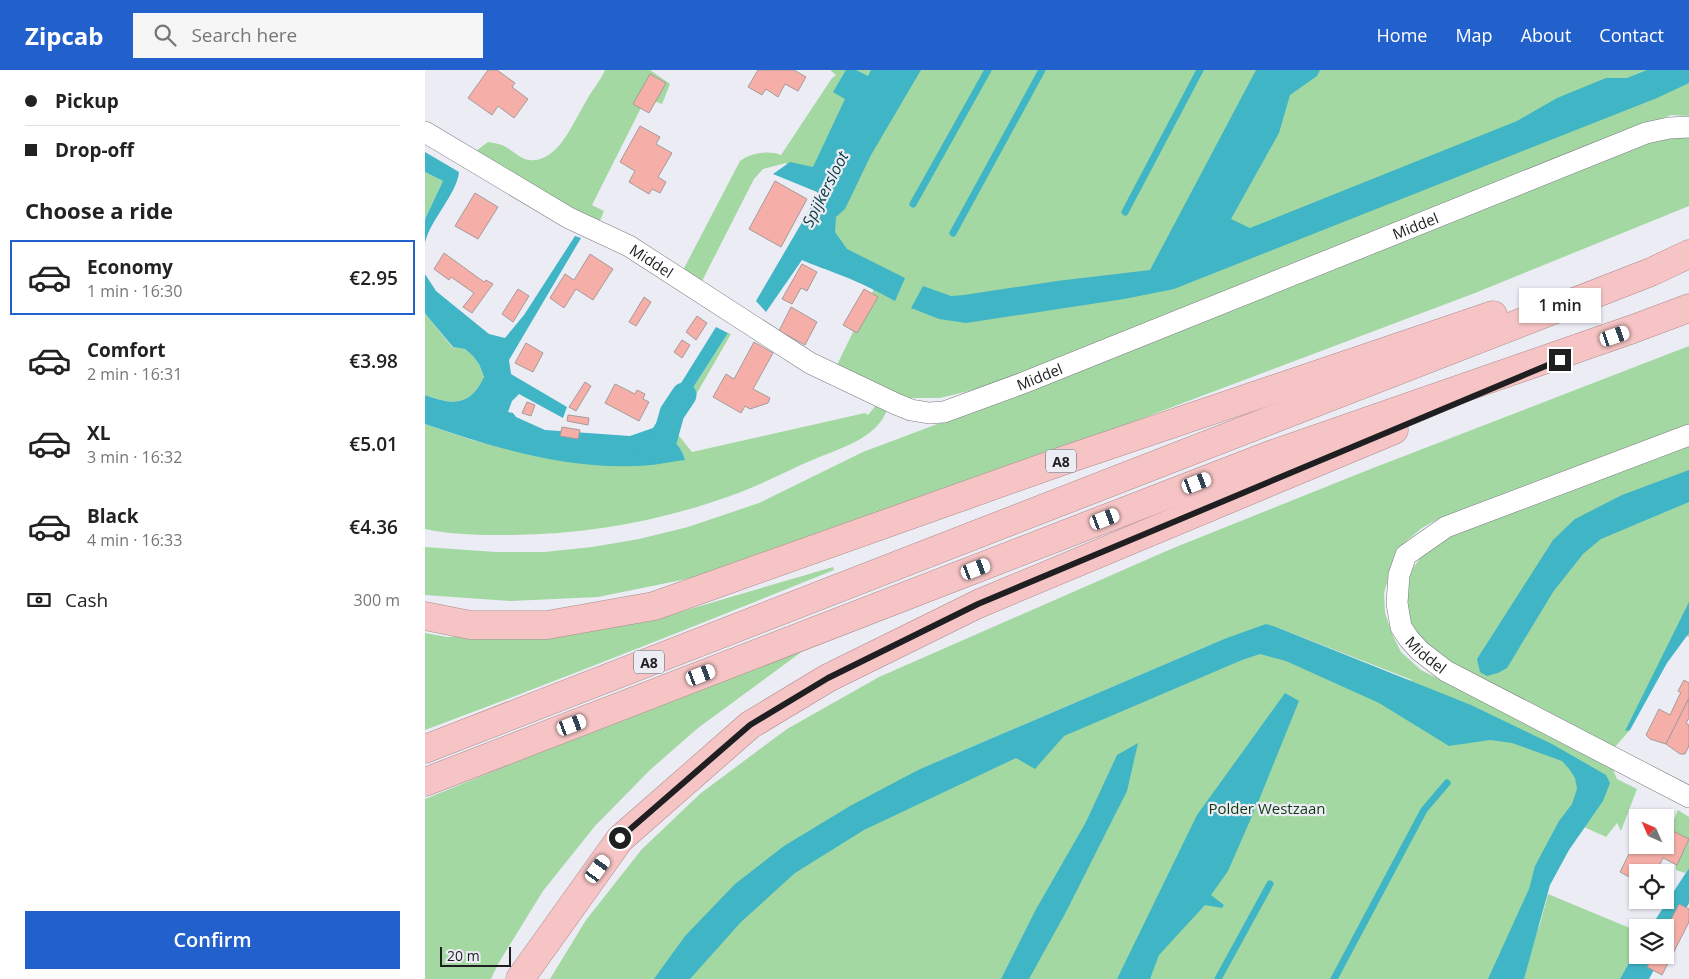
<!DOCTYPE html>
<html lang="en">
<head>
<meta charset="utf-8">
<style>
  :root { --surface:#fff; --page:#f6f6f6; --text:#222; --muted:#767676; --line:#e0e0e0; --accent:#2260cc }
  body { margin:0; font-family:"Open Sans",sans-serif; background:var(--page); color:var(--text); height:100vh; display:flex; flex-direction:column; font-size:19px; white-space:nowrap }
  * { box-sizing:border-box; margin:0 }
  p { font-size:16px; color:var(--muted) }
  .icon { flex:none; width:28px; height:28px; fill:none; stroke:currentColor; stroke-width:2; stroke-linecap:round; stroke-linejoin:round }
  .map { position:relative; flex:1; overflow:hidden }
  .panel { display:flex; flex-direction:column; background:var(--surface); width:425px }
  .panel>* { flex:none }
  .top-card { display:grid; align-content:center; height:110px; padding:0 25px; background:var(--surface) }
  .needle { width:32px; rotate:315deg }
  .tools { position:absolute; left:1204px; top:739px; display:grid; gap:10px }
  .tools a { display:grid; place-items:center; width:45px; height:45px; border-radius:0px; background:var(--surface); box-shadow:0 1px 4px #0004; font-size:25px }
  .scale { position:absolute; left:15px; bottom:12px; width:71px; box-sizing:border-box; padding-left:5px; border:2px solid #1f1f22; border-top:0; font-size:14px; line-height:18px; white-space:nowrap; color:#1f1f22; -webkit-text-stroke:4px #ececf5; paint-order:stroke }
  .end { position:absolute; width:22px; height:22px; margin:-11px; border:6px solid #1f1f22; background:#fff; box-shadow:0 0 0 2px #fff }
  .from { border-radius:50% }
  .bubble { position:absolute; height:35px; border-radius:0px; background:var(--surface); box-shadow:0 1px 4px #0004; font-size:16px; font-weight:600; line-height:35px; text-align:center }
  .car { position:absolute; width:15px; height:30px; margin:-15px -8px; border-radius:6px; box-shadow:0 0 4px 1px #0007; background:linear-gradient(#fff 24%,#345 0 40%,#fff 0 76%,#345 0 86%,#fff 0) }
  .top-card b { display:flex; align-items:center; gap:18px; height:48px; font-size:19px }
  .top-card b+b { border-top:1px solid var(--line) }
  .top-card i { width:12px; height:12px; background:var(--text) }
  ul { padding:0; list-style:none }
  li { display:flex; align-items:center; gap:15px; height:75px; margin:0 10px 8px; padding:0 15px; border:2px solid transparent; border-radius:0px }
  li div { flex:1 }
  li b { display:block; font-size:19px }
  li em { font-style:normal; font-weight:600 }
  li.selected { border-color:var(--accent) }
  li>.icon { width:45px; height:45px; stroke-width:1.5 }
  h2 { padding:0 25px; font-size:22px; line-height:60px }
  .pay { display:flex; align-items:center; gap:12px; height:55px; padding:0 25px; font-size:19px }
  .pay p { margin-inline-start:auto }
  .action { display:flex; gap:10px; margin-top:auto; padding:10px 25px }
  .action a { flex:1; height:58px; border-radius:0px; background:var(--accent); color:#fff; font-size:20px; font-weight:600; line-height:58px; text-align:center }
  header { display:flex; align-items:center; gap:30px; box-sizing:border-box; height:70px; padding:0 25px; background:var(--accent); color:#fff }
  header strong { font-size:24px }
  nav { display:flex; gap:28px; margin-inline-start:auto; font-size:18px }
  .search { width:350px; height:45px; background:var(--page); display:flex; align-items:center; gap:12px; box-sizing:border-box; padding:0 18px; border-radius:0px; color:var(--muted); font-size:19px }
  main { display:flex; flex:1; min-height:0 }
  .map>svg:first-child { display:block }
  .green { fill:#a4d8a2; fill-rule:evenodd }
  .water { fill:#40b5c5 }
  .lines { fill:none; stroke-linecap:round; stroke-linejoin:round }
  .stream { stroke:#40b5c5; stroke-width:7 }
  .canal { stroke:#40b5c5; stroke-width:25 }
  .building { fill:#f6afa8; stroke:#a49b99 }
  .minor-casing { stroke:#7a7a82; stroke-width:22 }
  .motorway-casing { stroke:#ab8a8b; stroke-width:29 }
  .minor { stroke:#fff; stroke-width:21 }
  .motorway { stroke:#f6c4c4; stroke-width:28 }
  .route { stroke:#1f1f22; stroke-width:6 }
  .labels { text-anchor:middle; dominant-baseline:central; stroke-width:4.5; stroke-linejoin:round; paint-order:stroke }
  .shield { fill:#ececf5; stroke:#5c5c61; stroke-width:1 }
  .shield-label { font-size:14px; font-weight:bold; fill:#1f1f22 }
  .street-label { font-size:15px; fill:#1f1f22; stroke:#ececf5 }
  .park-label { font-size:15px; fill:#113a12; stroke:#ececf5 }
  .water-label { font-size:16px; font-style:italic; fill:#003940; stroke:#ececf5 }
</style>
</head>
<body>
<header>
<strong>Zipcab</strong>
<div class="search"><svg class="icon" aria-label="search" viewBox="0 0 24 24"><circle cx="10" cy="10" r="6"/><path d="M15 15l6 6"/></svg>Search here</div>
<nav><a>Home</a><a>Map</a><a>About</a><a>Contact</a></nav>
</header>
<main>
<section class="panel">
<div class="top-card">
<b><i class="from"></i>Pickup</b>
<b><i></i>Drop-off</b>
</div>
<h2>Choose a ride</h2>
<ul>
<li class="selected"><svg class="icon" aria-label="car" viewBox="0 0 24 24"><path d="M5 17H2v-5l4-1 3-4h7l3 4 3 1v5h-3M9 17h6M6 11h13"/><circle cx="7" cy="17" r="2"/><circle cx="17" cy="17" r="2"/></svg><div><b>Economy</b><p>1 min · 16:30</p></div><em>€2.95</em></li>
<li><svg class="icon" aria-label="car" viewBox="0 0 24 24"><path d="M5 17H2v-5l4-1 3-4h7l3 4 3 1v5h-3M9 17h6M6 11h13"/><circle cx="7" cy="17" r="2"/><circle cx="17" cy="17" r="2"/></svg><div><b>Comfort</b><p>2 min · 16:31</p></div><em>€3.98</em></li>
<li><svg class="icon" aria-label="car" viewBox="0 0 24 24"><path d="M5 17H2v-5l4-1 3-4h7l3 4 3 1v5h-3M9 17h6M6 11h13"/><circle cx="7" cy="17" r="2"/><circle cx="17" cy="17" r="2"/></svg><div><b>XL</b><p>3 min · 16:32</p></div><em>€5.01</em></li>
<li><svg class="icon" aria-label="car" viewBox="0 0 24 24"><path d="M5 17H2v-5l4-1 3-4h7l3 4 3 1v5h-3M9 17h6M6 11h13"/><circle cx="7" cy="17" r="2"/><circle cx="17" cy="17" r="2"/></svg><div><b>Black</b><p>4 min · 16:33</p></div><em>€4.36</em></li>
</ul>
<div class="pay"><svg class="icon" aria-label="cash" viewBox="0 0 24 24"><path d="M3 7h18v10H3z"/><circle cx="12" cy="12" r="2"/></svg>Cash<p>300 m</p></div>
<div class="action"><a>Confirm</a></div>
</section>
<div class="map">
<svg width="1264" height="909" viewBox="0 0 1264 909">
  <rect width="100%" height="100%" fill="#ececf5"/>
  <g class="green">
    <path d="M180,0H225L245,14L237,34L221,28L167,135L179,141L174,153L47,84L63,72C69,73 76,74 81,77C88,81 96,89 104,90C132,94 148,53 160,33C166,21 175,12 180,0Z"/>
    <path d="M405,0H1264V46L1246,45L564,316L515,328H479L410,299L449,219L405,200L396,198L370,183L398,121L365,99L361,93L338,99L329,109L274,217L256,204L315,91C325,83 343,80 356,85L407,8L411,5Z"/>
    <path d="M1246,66L1264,68V136L1050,223L620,385L281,505L173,527L86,531L0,525V477L71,482H119L167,477L214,469L263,457L334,433L438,382L555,338L1210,75Z"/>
    <path d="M0,102L18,111L0,149Z"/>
    <path d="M0,243L27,277L40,279L48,286L54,294L59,308C44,337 27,335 0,325Z"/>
    <path d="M303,263L306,264L250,361L267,382L440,343L443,345L453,333L463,337C454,369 412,379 385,391C362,401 339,413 316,422C242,450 166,464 87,465C58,465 28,465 0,459V354L47,370L114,387L260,390C257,377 249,371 239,363Z"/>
    <path d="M1264,276V354L1013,449L997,458L972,479L959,523L960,543L968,566L976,582L996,600L1050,627L1012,590L984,558L981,516L988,498L1003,477L1021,466L1264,375V567L1261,566L1232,603L1201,660H1205L1190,677L1187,697L1192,709L1212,719L1196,761L1192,753L1181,767L1159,757L1178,731L1112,816L1091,909H125L161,850L217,779L276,723L362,659L454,607L746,479L943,400ZM851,557L987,610L985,611L850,558L472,712L495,699L799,569Z"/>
    <path d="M408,497L409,500C273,555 137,609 0,660V563L22,567L130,565L248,544Z"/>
    <path d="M394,569L273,658L225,700L170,756L118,821L73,894L66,909H0V729Z"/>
    <path d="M1253,740L1264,747V798L1260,803L1251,800L1246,757Z"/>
    <path d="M1123,824L1212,861V878L1195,909H1093L1115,854Z"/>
  </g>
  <g class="water">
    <path d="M421,0H431L443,6L446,0H496L446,85L420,139L411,147L410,162L422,179L480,208L470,231C450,220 430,210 410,203C398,198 388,195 377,190L341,242L331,231L393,125L392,122L348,104L365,92L388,97L420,29L408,22Z"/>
    <path d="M831,0H895L892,6L865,25L854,63L806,149L825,158L1092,51L1132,28L1181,8H1202L1222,0H1264V13L1232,28L749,219L699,229L541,253L514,249L486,238L498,216L526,226L539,225L632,211L725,200Z"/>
    <path d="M0,82L34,102C32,124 5,150 0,173V149L18,111L0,102Z"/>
    <path d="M150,166L156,168L84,290L86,304L142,337L138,348L94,324L87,331L83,342L88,343L91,347L120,360L205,366L228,358L291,257L303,263L239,363C249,371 257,377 260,390C244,392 227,396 211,396C138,399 67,377 0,354V325C27,335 45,337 59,307L54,294L48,286L40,279L28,277L3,247L0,243V204L11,221L64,264L80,268L99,245Z"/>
    <path d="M1264,400V432L1176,469L1158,484L1128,522L1082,598L1073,603L1062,606L1055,602L1052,589L1128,470L1150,449L1197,425Z"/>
    <path d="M1264,532V563L1242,593L1205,660L1200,661Z"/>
    <path d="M841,554L851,557L1046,635L1127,674L1181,705L1185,713L1178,731L1144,780L1125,815L1099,909H1063L1104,819L1110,796L1134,751L1147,734L1152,719L1150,708L1145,700L1137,691L1087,673L1065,670L1024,676L954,633L861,591L835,584L817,590L639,666L610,699L591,688L439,760L370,803L316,852L265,909H229L260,866L310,814L359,776L425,736L495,699L799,569Z"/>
    <path d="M860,623L874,631L834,730L803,801L786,825L799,835L797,838L780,835L734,885L725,909H692L772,745Z"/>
    <path d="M713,673L702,721L641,842L604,909H576L610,841L661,752L692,685Z"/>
    <path d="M1264,798V833L1240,879V858H1225Z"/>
    <path d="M1212,878V885H1237L1224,909H1195Z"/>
  </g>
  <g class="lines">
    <g class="stream">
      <path d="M488,134L563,0"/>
      <path d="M700,142L775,0"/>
      <path d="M528,163L617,0"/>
      <path d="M793,909L845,814"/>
      <path d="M909,909L999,740L1022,713"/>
    </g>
    <path class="canal" d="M220,377L237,379L247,343L259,325"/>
  </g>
  <g class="building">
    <path d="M63,0H72L90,13L87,17L103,29L89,48L73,36L67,45L43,28Z"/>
    <path d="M333,0H369L381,7L373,21L360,14L353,27L341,19L337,25L323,17Z"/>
    <path d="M225,4L241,13L224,43L208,34Z"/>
    <path d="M215,56L235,67L231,74L247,83L233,107L241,112L235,123L227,119L224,124L204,112L210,101L195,92Z"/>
    <path d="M350,111L382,129L356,177L324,159Z"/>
    <path d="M50,123L73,137L53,169L30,156Z"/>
    <path d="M19,183L59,212L61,210L68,214L47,243L38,237L49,223L26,207L24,210L9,199Z"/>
    <path d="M165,184L188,199L168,230L151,219L139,238L125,228L140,204L149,210Z"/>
    <path d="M377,194L392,202L382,221L376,218L367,234L357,229Z"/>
    <path d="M93,219L104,226L88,252L77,244Z"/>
    <path d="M439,219L453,227L432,263L418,255Z"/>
    <path d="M219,227L226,232L211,256L204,252Z"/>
    <path d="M366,237L392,252L380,275L354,261Z"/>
    <path d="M272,246L282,253L271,270L261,262Z"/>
    <path d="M257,270L265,275L257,288L249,282Z"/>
    <path d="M329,272L348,283L328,319L345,328L343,333L325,339L320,336L316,343L288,327L301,304L309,309Z"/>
    <path d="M101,273L118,283L108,302L90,293Z"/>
    <path d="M160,312L166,316L151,341L144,337Z"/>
    <path d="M190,314L210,324L212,320L220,324L218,329L224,332L214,351L180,333Z"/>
    <path d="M102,332L110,335L106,346L97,343Z"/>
    <path d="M143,345L164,348L163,355L142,351Z"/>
    <path d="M137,357L155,360L153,369L135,366Z"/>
    <path d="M1259,610L1264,613V628L1241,674L1225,669L1221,665L1234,639L1245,645L1255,624L1256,623L1253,621Z"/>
    <path d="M1264,628V648L1261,653L1264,655V676L1260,684H1255L1241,674Z"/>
    <path d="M1244,759L1264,769L1252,795L1238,788L1231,802H1226L1220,800L1219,802H1212V811L1195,802L1208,776L1221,782L1223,779L1231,784L1236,775H1240V767Z"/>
    <path d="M1254,834L1264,839V852L1237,905L1222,897L1228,885H1240V861Z"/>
  </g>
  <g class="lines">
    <g class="minor-casing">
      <g id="minor">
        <path id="s1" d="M0,62L144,148L204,176L385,293L471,334L486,340L504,343L519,342L598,313L1221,63L1244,58L1264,57"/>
        <path id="s2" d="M1264,365L1021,457L981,485L974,505L972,533L976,557L984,569L995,581L1021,601L1264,727"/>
      </g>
    </g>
    <g class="motorway-casing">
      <g id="motorway">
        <path d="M0,546L45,555H122L229,536L640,390L1068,245"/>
        <path d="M0,679L1226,202L1264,184"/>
        <path d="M0,712L845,385L1208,259L1264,238"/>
        <path d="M95,909L195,769L325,655L403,608L553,534L969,360"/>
      </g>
    </g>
    <use href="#minor" class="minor"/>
    <use href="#motorway" class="motorway"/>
  </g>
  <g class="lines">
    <path class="route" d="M195,768L325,655L403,608L553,534L1135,290"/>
  </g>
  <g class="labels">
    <g class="shield">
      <rect x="621" y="379.5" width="30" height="23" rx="4"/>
      <rect x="209" y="580.5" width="30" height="23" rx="4"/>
    </g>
    <g class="shield-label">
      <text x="636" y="391">A8</text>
      <text x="224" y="592">A8</text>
    </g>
    <g class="street-label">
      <text stroke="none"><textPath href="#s1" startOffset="1101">Middel</textPath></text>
      <text stroke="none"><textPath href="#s1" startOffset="261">Middel</textPath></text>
      <text stroke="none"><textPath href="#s1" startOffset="696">Middel</textPath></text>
      <text stroke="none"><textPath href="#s2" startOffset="420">Middel</textPath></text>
    </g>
    <g class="park-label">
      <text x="842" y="738">Polder Westzaan</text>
    </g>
    <g class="water-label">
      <text transform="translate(400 119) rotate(-63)">Spijkersloot</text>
    </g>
  </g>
</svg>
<div class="tools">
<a><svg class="needle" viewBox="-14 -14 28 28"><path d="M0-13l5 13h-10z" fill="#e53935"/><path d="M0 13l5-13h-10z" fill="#767676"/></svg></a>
<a><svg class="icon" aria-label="locate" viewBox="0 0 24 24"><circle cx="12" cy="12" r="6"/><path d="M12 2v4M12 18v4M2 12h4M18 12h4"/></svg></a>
<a><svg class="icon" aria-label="layers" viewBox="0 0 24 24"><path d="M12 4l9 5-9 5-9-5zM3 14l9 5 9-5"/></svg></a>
</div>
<div class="scale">20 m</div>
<i class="end from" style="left:195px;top:768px"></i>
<i class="end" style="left:1135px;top:290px"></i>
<div class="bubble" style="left:1094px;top:218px;width:82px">1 min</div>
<i class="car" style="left:1190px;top:266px;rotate:71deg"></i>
<i class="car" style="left:772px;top:413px;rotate:69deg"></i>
<i class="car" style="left:680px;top:449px;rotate:69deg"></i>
<i class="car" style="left:551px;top:499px;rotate:69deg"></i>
<i class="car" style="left:276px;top:605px;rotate:69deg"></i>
<i class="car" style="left:147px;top:655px;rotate:69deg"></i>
<i class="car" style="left:173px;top:799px;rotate:36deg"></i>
</div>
</main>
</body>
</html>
